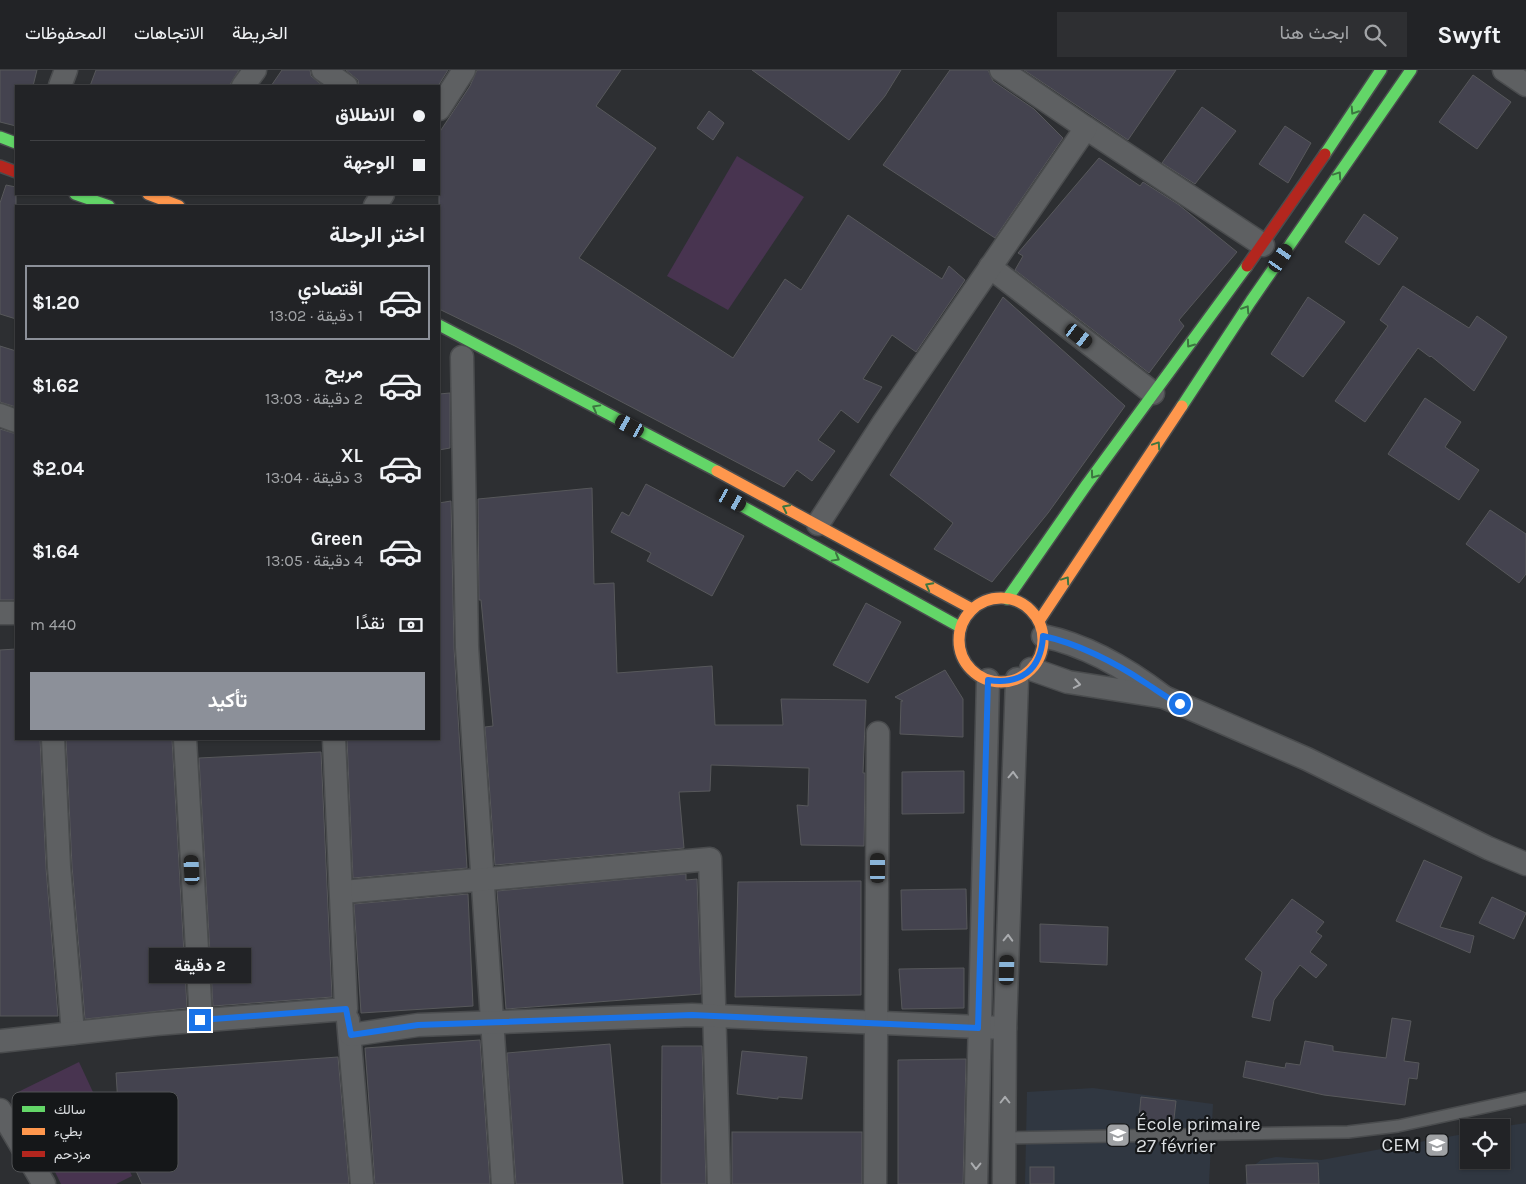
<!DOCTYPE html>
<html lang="ar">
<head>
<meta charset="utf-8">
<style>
  :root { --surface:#222326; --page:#2e2f32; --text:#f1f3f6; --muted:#a2a4a7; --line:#3f4043; --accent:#8c9099 }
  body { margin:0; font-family:Karla,Vazirmatn,sans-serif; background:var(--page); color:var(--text); direction:rtl; height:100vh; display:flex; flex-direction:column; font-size:19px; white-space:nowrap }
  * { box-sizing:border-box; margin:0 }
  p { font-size:16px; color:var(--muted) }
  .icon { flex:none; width:28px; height:28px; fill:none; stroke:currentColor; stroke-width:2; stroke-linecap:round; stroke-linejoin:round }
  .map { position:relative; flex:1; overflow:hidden; direction:ltr }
  .side { position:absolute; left:15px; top:135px; width:425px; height:535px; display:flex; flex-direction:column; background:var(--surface); border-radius:0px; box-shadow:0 1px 4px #0004,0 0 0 1px var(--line); direction:rtl }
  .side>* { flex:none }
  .guide { position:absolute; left:15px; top:15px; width:425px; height:110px; border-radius:0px; box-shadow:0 1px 4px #0004,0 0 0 1px var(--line); direction:rtl; display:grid; align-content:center; height:110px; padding:0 15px; background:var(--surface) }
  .tools { position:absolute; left:1460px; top:1049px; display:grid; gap:10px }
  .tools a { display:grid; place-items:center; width:50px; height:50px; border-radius:0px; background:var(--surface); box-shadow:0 1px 4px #0004,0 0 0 1px var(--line); font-size:25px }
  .end { position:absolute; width:22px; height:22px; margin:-11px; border:6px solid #1a73e8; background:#fff; box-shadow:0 0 0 2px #fff }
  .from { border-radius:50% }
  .bubble { position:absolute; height:35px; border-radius:0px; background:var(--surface); box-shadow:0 1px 4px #0004,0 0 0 1px var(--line); font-size:16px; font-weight:700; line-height:35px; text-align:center; direction:rtl }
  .car { position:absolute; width:15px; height:30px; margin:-15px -8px; border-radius:6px; box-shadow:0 0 4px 1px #0007; background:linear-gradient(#222 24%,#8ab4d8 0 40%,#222 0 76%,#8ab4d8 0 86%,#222 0) }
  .guide b { display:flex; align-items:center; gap:18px; height:48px; font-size:19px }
  .guide b+b { border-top:1px solid var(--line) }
  .guide i { width:12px; height:12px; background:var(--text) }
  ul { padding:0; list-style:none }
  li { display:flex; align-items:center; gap:15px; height:75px; margin:0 10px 8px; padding:0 5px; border:2px solid transparent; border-radius:0px }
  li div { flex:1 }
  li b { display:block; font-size:19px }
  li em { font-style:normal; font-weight:700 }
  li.on { border-color:var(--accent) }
  li>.icon { width:45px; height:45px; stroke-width:1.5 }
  h2 { padding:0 15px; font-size:22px; line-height:60px }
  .pay { display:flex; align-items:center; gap:12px; height:55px; padding:0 15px; font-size:19px }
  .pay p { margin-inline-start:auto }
  .primary-button { display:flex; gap:10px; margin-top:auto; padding:10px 15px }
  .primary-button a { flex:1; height:58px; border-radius:0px; background:var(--accent); color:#fff; font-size:20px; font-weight:700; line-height:58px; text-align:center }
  header { display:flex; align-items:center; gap:30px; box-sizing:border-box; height:70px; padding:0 25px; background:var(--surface); border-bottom:1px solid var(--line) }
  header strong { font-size:24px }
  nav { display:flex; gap:28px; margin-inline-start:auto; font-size:18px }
  .search { width:350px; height:45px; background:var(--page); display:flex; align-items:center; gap:12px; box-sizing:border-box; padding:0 18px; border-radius:0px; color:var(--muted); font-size:19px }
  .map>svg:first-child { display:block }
  .built { fill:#303741 }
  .green { fill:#483450 }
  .building { fill:#44434f; stroke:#57585b }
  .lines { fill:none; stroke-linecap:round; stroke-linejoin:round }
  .lane-casing { stroke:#4a4c4e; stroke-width:14 }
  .street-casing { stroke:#4a4c4e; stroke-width:25 }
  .fast-casing { stroke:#4a4c4e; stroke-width:14 }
  .slow-casing { stroke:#4a4c4e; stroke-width:14 }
  .jam-casing { stroke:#4a4c4e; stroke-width:14 }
  .lane { stroke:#5e6062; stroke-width:11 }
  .street { stroke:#5e6062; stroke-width:22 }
  .fast { stroke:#63d668; stroke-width:11 }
  .slow { stroke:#ff974d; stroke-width:11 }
  .jam { stroke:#b3261e; stroke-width:11 }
  .oneway { stroke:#3c7640 }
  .oneway2 { stroke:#aaacaf }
  .route { stroke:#1a73e8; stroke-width:6 }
  .labels { text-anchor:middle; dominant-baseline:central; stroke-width:4.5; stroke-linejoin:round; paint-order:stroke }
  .poi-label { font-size:19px; fill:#dcdfe2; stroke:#151719; text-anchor:start }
  .key { fill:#151719; stroke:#515355; stroke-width:1 }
  .key-label { font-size:14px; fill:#dcdfe2 }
</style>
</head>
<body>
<header>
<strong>Swyft</strong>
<div class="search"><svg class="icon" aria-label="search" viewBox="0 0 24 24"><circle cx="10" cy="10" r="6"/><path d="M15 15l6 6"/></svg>ابحث هنا</div>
<nav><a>الخريطة</a><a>الاتجاهات</a><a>المحفوظات</a></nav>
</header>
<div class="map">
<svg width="1526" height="1114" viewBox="0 0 1526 1114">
  <rect width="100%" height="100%" fill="#2d2f32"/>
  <g class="built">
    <path d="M1093,1018L1213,1034L1209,1114H1025L1027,1022Z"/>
    <path d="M1526,1053V1114H1243L1246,1113L1248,1100L1261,1090L1276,1087L1321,1090L1469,1063V1090H1501L1500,1057Z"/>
  </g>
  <g class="green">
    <path d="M737,86L804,127L728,240L667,206Z"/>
    <path d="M79,992L132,1106L116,1114H61L16,1023Z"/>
  </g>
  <g class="building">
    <path d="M0,0H37L33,16H16V56L0,52Z"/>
    <path d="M96,0H239L229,16H90Z"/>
    <path d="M282,0H310L311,6L323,16H271Z"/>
    <path d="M346,0H448L438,16H359L358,10Z"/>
    <path d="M477,0H621L596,36L656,78L579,188L733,288L785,209L801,220L848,145L942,209L949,196L965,210L916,282L892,265L863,309L882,317L858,353L841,340L818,370L835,381L812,411L797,400L784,417L515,276L439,239V63L470,16Z"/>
    <path d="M752,0H901L885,26L849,70Z"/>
    <path d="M950,0H988L993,11L1034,39L1063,68L995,168L883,95Z"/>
    <path d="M1024,0H1176L1128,70Z"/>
    <path d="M1473,5L1511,32L1477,79L1439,52Z"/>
    <path d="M1202,37L1236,61L1195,114L1162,93Z"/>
    <path d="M709,41L724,53L713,70L697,58Z"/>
    <path d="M1285,56L1311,73L1288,113L1259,94Z"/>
    <path d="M1099,88L1140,116L1143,112L1179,135L1237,182L1179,250L1184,256L1149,303L1015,200L1023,186L1018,183Z"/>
    <path d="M6,115L16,117V249L0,244V133Z"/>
    <path d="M1364,144L1398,168L1379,195L1345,172Z"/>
    <path d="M1403,216L1469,258L1477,246L1507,267L1474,321L1431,286L1430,287L1418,278L1365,352L1335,331L1388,256L1380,250Z"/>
    <path d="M1003,227L1125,336L1048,443L992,512L934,479L953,453L890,405Z"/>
    <path d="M1308,227L1345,252L1303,307L1271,284Z"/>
    <path d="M0,276L16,281V337L0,332Z"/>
    <path d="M450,323V378L439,380V324Z"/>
    <path d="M1425,328L1461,352L1445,377L1479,400L1459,430L1388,384Z"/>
    <path d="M0,359L16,364V530H0Z"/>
    <path d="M646,414L744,466L712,526L647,491L651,483L611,462L622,442L629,446Z"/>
    <path d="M592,418L594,514L614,513L617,603L712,596L715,655H783L781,629L866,630L863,703H865L864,776L801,775L797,735L808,736L809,698L711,695L710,721L679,722L684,778L495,795L485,657L493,656L481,530H479L478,429Z"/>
    <path d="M451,431L454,578L467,798L353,808L347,669H439V433Z"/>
    <path d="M1490,440L1526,464V504L1519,513L1466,474Z"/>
    <path d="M866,533L901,552L868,613L833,595Z"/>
    <path d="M16,579V669H40L46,798L58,946H0V580Z"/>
    <path d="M945,600L963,629V667L900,664L901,631H903L895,627Z"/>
    <path d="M66,669H172L187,938L85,949L72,796Z"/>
    <path d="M321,682L332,927L213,936L199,688Z"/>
    <path d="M964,701V743L902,744V702Z"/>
    <path d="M1424,790L1462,807L1440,857L1474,866L1470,883L1396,851Z"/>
    <path d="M686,804V810L697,809L701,924L506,939L497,821Z"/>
    <path d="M861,811V925L735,927L738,812Z"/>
    <path d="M966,819L967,859L902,860L901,820Z"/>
    <path d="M468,824L473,936L361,943L354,834Z"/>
    <path d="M1492,827L1526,843L1514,869L1479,853Z"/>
    <path d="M1292,829L1324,852L1316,862L1322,866L1310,882L1327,895L1316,908L1300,895L1274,930L1270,951L1252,947L1262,902L1245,889Z"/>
    <path d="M1040,854L1108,857L1107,895L1040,892Z"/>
    <path d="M964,898V938L902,939L899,899Z"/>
    <path d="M1392,948L1411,951L1404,991L1419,993L1417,1009L1409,1008L1405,1035L1324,1025L1243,1007L1246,991L1285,998L1286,993L1300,995L1305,971L1333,976V981L1386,988Z"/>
    <path d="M480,970L490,1114H375L365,978Z"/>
    <path d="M610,974L623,1114H516L507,983Z"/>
    <path d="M662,976H702L706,1114H661Z"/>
    <path d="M742,981L807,987L802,1029L778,1027V1029L737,1024Z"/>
    <path d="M338,987L349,1114H142L120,1066L116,1003Z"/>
    <path d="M966,989L963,1114H898V990Z"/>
    <path d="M1141,1027L1176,1031L1173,1058H1138Z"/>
    <rect x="732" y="1062" width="130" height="52"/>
    <path d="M1318,1093L1319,1114H1247L1246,1095Z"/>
    <rect x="1030" y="1097" width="24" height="17"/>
  </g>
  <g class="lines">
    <g class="lane-casing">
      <path id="lane" d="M1004,1068L1348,1062L1398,1056L1526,1028"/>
    </g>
    <g class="street-casing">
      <g id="street">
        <path d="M323,0L346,16"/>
        <path d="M1504,0L1526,15"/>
        <path d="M60,16L66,0"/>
        <path d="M243,16L255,0"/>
        <path d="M439,39L464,0"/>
        <path d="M1086,58L1263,175"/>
        <path d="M375,136L383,124"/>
        <path d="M990,197L1153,323"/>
        <path d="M462,287L467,577L503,1114"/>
        <path d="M0,345L16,351"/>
        <path d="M818,454L884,352L1086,58L1001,0"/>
        <path d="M0,543H16"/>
        <path d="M1043,566C1086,575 1129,600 1164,627L1307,689L1488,778L1526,794"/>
        <path d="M1031,599L1068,612L1164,627"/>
        <path d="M53,669L59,797L73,963"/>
        <path d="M185,669L201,950"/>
        <path d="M343,822L710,789L719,1114"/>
        <path d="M348,950L362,1114"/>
        <path d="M351,965L418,955L692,945L1005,958"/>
        <path d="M0,971L156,954L346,939L334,669"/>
        <path d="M0,1040L44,1114"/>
        <path d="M875,1114L878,663"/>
        <path d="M976,1114L988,610"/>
        <path d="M1004,1114L1005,958L1017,609"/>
      </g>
    </g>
    <g class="fast-casing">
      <g id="fast">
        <path d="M0,67L16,73"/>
        <path d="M1325,84L1381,0"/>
        <path d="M75,124L109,136"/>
        <path d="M439,255L717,401"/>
        <path d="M1182,336L1251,231L1411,0"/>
        <path d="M740,435L960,557"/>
        <path d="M1007,529L1087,414L1247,196"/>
      </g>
    </g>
    <g class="slow-casing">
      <g id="slow">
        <path d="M148,124L179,136"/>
        <path d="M717,401L972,539"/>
        <circle cx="1001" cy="570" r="42"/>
        <path d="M1039,551L1182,336"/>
      </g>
    </g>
    <g class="jam-casing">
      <g id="jam">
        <path d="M0,96L16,102"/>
        <path d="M1247,196L1325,84"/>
      </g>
    </g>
    <use href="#lane" class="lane"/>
    <use href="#street" class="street"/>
    <use href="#fast" class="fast"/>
    <use href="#slow" class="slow"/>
    <use href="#jam" class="jam"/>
  </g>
  <defs><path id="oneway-chevron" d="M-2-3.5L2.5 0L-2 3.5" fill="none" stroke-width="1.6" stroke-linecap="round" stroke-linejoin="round" transform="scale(1.25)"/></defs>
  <g class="oneway">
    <use href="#oneway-chevron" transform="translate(1354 41) rotate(123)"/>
    <use href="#oneway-chevron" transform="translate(1338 105) rotate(-56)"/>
    <use href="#oneway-chevron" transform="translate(1246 239) rotate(-57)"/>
    <use href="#oneway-chevron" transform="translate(1190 274) rotate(126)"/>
    <use href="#oneway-chevron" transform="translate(596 338) rotate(-151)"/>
    <use href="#oneway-chevron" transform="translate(1157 375) rotate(-56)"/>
    <use href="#oneway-chevron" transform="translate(1094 405) rotate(126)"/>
    <use href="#oneway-chevron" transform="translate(786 438) rotate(-153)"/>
    <use href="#oneway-chevron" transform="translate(836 488) rotate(29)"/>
    <use href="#oneway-chevron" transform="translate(1066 510) rotate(-56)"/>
    <use href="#oneway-chevron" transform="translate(929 516) rotate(-152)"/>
  </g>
  <g class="oneway2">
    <use href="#oneway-chevron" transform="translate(1077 614) rotate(10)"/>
    <use href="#oneway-chevron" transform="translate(1013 705) rotate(-88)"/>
    <use href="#oneway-chevron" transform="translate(1008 868) rotate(-88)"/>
    <use href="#oneway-chevron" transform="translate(1005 1030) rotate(-90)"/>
    <use href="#oneway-chevron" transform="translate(976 1096) rotate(91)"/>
  </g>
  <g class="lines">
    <path class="route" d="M200,950L346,939L351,965L418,955L692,945L978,958L988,610C1021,615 1041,600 1043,566C1077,573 1116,593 1144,612C1157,620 1166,628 1180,634"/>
  </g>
  <defs>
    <g id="school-square" transform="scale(1.25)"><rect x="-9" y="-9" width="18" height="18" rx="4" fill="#9fa1a4" stroke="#151719"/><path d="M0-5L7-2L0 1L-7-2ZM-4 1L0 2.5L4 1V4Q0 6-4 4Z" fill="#fff"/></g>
  </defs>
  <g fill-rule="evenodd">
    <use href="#school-square" x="1118" y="1065"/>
    <use href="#school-square" x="1437" y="1075"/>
  </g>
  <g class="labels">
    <g class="poi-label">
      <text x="1136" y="1054">École primaire<tspan x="1136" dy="22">27 février</tspan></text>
      <text x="1420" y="1075" text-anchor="end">CEM</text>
    </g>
  </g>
  <rect x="12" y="1022" width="166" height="80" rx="8" class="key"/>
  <rect x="22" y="1036" width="23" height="6" fill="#63d668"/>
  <rect x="22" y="1058" width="23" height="7" fill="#ff974d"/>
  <rect x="22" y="1081" width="23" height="6" fill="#b3261e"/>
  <g class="key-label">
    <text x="54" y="1044">سالك</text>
    <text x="54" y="1066">بطيء</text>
    <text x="54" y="1089">مزدحم</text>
  </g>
</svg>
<div class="tools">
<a><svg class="icon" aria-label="locate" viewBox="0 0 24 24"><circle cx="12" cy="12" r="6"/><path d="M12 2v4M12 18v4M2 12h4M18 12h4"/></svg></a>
</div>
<i class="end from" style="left:1180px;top:634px"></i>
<i class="end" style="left:200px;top:950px"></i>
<div class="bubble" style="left:149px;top:878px;width:102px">2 دقيقة</div>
<i class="car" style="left:1281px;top:188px;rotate:35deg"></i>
<i class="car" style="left:1079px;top:266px;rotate:128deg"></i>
<i class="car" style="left:630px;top:356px;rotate:299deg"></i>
<i class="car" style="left:732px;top:430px;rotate:119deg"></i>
<i class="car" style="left:878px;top:798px;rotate:0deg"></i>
<i class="car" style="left:192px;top:800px;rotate:357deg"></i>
<i class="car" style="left:1007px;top:900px;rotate:2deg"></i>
<div class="guide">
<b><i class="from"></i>الانطلاق</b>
<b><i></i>الوجهة</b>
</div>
<section class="side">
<h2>اختر الرحلة</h2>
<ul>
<li class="on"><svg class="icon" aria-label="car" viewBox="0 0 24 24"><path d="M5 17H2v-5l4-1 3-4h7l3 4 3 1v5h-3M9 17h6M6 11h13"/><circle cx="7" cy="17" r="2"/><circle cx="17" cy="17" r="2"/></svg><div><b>اقتصادي</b><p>1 دقيقة · 13:02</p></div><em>$1.20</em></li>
<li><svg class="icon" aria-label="car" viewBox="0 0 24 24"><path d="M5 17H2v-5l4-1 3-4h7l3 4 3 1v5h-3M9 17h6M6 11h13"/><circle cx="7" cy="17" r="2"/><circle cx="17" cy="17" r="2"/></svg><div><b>مريح</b><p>2 دقيقة · 13:03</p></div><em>$1.62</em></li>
<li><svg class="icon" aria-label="car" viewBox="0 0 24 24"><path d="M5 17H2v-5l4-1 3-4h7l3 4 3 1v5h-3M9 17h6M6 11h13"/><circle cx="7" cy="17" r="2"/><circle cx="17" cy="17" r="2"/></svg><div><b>XL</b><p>3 دقيقة · 13:04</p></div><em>$2.04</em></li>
<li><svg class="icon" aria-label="car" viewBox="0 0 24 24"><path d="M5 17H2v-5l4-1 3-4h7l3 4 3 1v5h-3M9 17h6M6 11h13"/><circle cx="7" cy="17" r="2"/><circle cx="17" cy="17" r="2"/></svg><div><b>Green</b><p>4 دقيقة · 13:05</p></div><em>$1.64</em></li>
</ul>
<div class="pay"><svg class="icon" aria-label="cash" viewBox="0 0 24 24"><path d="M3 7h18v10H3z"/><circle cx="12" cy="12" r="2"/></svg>نقدًا<p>440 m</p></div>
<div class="primary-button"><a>تأكيد</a></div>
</section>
</div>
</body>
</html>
